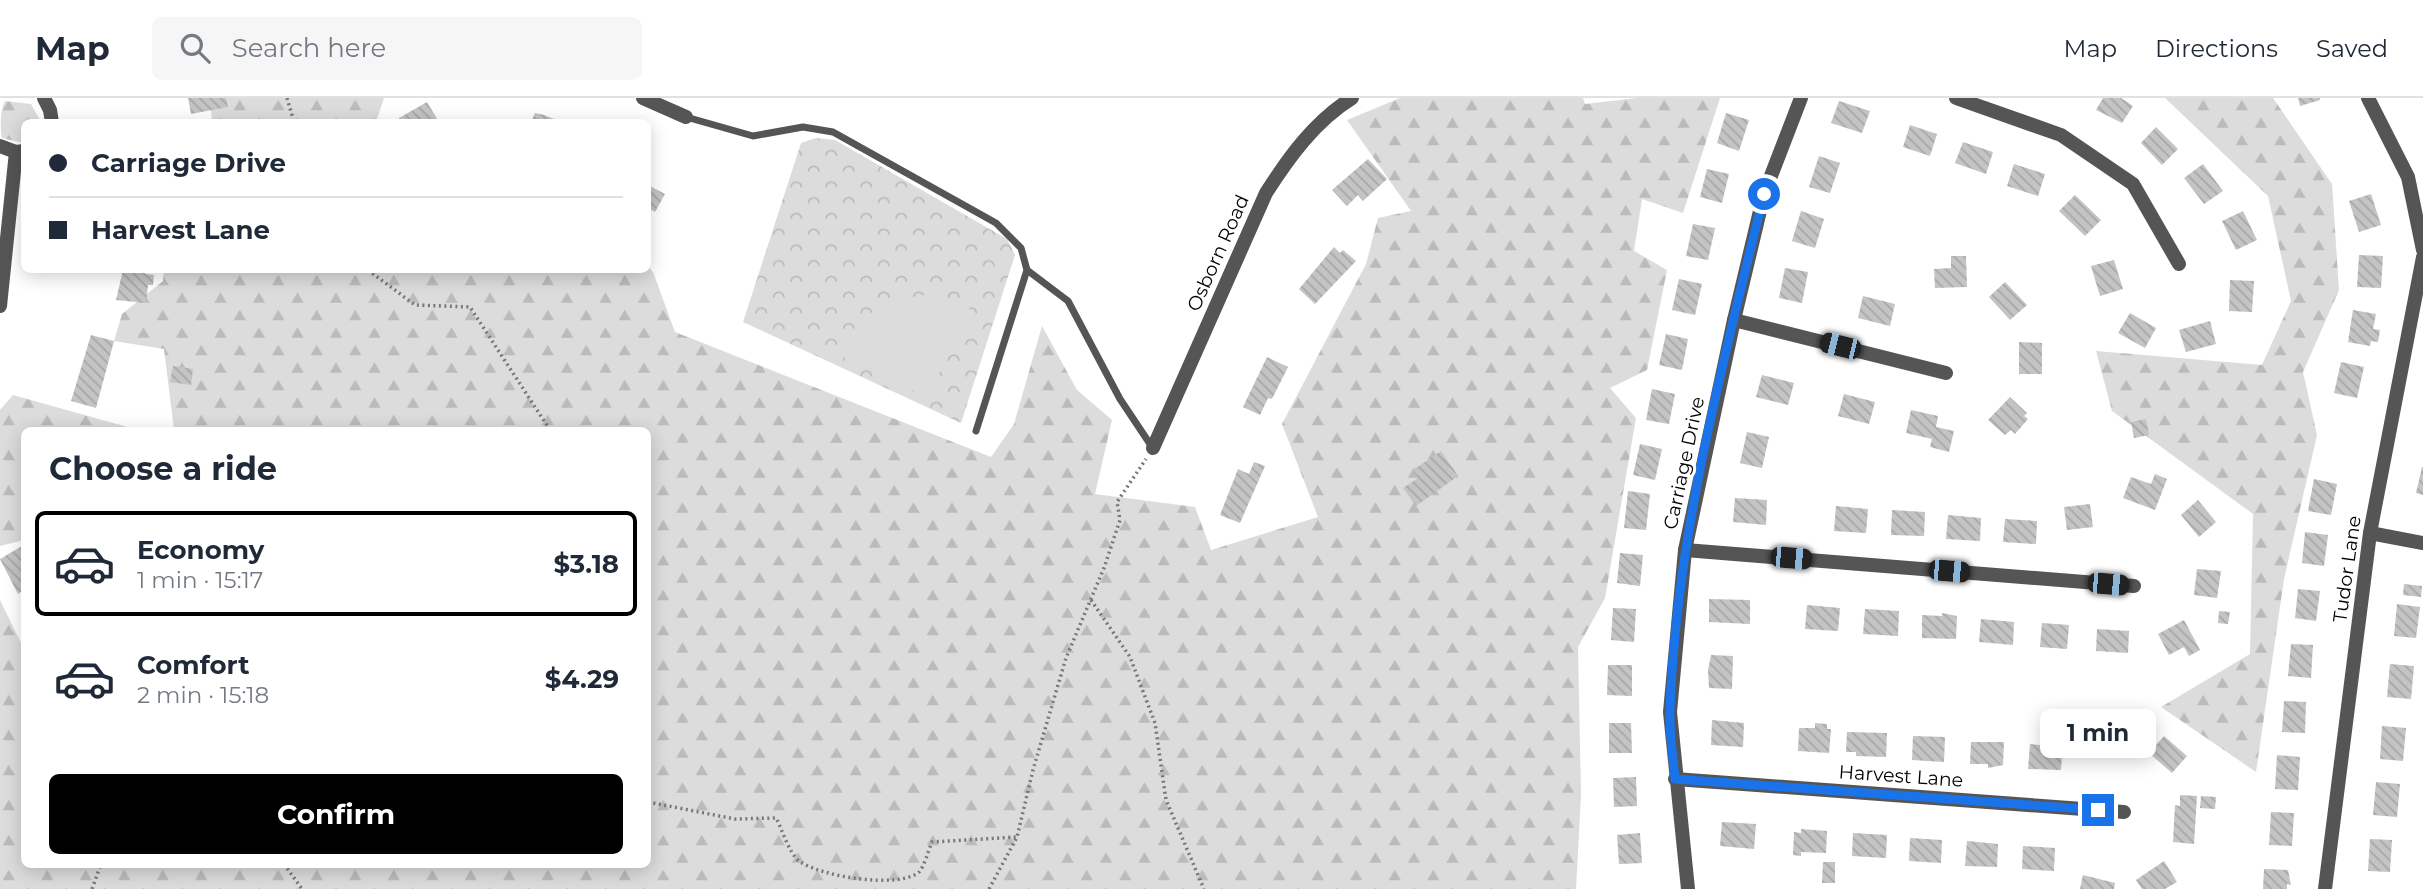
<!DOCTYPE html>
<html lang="en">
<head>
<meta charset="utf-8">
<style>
  :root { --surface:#fff; --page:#f6f6f7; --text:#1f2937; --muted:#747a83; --line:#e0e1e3; --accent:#000 }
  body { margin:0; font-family:Montserrat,sans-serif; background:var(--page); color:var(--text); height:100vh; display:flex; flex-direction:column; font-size:26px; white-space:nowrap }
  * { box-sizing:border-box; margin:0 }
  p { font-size:23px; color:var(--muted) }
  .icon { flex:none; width:38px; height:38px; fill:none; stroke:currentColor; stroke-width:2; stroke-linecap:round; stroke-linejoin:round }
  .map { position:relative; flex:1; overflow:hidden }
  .sheet { position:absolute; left:21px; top:329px; width:630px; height:441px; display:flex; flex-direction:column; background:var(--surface); border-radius:10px; box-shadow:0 4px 18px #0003 }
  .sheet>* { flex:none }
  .hud { position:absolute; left:21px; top:21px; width:630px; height:154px; border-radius:10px; box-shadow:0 4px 18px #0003; display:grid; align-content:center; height:154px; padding:0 28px; background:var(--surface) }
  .end { position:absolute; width:32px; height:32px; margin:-16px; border:9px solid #1a73e8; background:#fff; box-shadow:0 0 0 4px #fff }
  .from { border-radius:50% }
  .bubble { position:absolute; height:49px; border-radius:10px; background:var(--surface); box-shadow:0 4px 18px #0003; font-size:23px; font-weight:700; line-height:49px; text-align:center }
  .car { position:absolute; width:21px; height:42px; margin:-21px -10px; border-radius:9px; box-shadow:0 0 5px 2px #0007; background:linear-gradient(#222 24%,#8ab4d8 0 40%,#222 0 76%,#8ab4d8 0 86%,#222 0) }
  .hud b { display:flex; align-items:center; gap:24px; height:66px; font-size:26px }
  .hud b+b { border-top:2px solid var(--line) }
  .hud i { width:18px; height:18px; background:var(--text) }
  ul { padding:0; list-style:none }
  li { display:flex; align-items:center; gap:21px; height:105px; margin:0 14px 10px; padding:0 14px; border:4px solid transparent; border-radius:10px }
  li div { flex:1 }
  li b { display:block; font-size:26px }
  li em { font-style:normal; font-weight:700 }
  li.on { border-color:var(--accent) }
  li>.icon { width:63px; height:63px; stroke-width:1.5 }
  h2 { padding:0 28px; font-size:32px; line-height:84px }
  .button { display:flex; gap:14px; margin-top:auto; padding:14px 28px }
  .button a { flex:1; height:80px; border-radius:10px; background:var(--accent); color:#fff; font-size:28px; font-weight:700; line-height:80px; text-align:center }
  header { display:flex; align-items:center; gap:42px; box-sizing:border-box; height:98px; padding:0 35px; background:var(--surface); border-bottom:2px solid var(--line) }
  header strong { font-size:33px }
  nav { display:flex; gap:38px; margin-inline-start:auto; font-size:24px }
  .search { width:490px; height:63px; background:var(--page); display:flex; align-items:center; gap:18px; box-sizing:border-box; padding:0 24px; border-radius:10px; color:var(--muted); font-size:26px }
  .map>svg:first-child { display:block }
  .forest { fill:url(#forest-firs) }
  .park { fill:url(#park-crowns) }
  .garden { fill:#dcdcdc }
  .building { fill:url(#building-back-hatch) }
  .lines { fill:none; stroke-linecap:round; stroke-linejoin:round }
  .path { stroke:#777; stroke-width:3.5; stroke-dasharray:2 3.5; stroke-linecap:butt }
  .service { stroke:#555; stroke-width:7 }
  .minor { stroke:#555; stroke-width:14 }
  .route { stroke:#1a73e8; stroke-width:9 }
  .labels { text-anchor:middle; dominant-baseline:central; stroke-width:6; stroke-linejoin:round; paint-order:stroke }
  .street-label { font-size:19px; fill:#000; stroke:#fff }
</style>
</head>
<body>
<header>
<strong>Map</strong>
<div class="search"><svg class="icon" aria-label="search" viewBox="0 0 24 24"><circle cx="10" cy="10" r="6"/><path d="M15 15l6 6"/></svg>Search here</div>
<nav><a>Map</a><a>Directions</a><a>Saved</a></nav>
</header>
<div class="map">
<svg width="2423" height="791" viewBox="0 0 2423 791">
  <defs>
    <pattern id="forest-firs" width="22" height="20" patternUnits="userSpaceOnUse" patternTransform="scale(1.75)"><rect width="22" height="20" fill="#dcdcdc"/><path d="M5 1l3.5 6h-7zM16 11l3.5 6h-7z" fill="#bbb"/></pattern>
    <pattern id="park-crowns" width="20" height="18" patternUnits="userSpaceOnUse" patternTransform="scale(1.75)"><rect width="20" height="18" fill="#dcdcdc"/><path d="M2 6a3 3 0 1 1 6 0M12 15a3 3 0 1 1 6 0" fill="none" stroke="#bbb"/></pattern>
    <pattern id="building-back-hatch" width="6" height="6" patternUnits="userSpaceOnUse" patternTransform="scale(1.75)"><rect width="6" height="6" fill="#c4c4c4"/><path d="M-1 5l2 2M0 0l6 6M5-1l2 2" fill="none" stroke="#a7a7a7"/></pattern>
  </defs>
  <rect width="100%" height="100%" fill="#fff"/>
  <g class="forest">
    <path d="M210,0H384L376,24H212Z"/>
    <path d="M1400,0H1583L1585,6L1637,0H1720L1683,115L1642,101L1634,153L1667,172L1647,272L1610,290L1636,320L1605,500L1578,549L1581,697L1576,791H0V502L21,545L24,544V766H648V332H174L164,251L114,243L122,216L163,183L164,172H648V168L653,174L675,234L991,359L1014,326L1042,228L1077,292L1112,322L1095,396L1195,409L1211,452L1318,419L1282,326L1366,166L1378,120L1411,113L1347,22Z"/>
    <path d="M2165,0H2273L2332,86L2339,192L2303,274L2317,337L2284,481L2256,674L2161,609L2250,556L2253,416L2112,313L2096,253L2262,267L2291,203L2268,98Z"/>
    <path d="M5,3L31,6L41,24H24L23,45L2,40C0,29 0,13 5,3Z"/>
    <path d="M13,297L138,332H24V442L0,448V312Z"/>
  </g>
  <path class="park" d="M816,40L835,42L1007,141L1015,157L961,325L743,224L801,45Z"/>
  <path class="garden" d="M933,196L970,209L937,280L940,293L934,301C923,303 918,300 912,290L838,257C859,213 886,201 933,196Z"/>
  <g class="building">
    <path d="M188,0H226L228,9L191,16Z"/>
    <path d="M2103,0H2121L2133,8L2122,25L2096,12Z"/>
    <path d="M2298,0H2320V2L2300,8Z"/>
    <path d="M1839,3L1870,13L1862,35L1831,25Z"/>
    <path d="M427,4L439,24H401L399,20Z"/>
    <path d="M535,15L544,17L562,24H531Z"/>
    <path d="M1726,15L1749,22L1739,53L1717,45Z"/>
    <path d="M1910,27L1937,36L1930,58L1903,49Z"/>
    <path d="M2156,29L2178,51L2162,67L2141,45Z"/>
    <path d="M1963,44L1993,54L1986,76L1955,65Z"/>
    <path d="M1819,58L1840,65L1830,95L1809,89Z"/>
    <path d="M1368,61L1387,81L1363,103L1358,97L1347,108L1332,92Z"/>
    <path d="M2014,66L2045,76L2038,98L2007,88Z"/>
    <path d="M2203,66L2223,93L2204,106L2184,80Z"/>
    <path d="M1707,71L1729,76L1722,105L1700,99Z"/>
    <path d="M648,87L665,96L655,114L648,110Z"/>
    <path d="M2371,96L2381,127L2359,134L2349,103Z"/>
    <path d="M2075,97L2101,122L2085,138L2059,113Z"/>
    <path d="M1801,113L1824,121L1815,150L1792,143Z"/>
    <path d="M2243,113L2257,142L2236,152L2222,123Z"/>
    <path d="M1693,126L1715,130L1708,162L1686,158Z"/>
    <path d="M1334,149L1340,155L1343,152L1356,163L1315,206L1299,191Z"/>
    <path d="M2359,157L2383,158L2381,190L2357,189Z"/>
    <path d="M1951,158H1966L1967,189L1935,190L1934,171L1951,170Z"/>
    <path d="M2114,162L2123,191L2100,198L2091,168Z"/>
    <path d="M1785,170L1808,174L1802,205L1779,200Z"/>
    <path d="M123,172H146L145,176L154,177L153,187H148L146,205L116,202Z"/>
    <path d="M1679,181L1702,186L1695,217L1672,212Z"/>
    <path d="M2230,182L2254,183L2252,214L2229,213Z"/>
    <path d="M2005,184L2027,207L2010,222L1989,199Z"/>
    <path d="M1863,198L1895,206L1890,228L1858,220Z"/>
    <path d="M2353,212L2376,216L2373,231L2380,232L2378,244L2371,243L2370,248L2348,244Z"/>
    <path d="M2130,215L2156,230L2145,250L2118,235Z"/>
    <path d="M2210,223L2216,246L2186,254L2179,232Z"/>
    <path d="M1666,236L1688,241L1682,272L1659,267Z"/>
    <path d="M91,237L114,243L96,310L71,303Z"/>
    <path d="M2019,244L2042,245V276H2019Z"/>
    <path d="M1267,259L1288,269L1272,301L1268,300L1260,317L1243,309Z"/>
    <path d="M2341,264L2364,269L2357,300L2334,295Z"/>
    <path d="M173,268L193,271L191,287L170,284Z"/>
    <path d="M1762,277L1794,285L1788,307L1756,299Z"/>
    <path d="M1652,291L1675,296L1669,326L1646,322Z"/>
    <path d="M1844,296L1875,304L1869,326L1838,318Z"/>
    <path d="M2010,299L2027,315L2024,318L2028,321L2015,336L2011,332L2005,337L1988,322Z"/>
    <path d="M1911,312L1938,318L1936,329L1954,333L1949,354L1930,349L1932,341L1906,335Z"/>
    <path d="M2146,321L2149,337L2134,340L2131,324Z"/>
    <path d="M1747,334L1769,339L1762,370L1740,365Z"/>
    <path d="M1640,346L1662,351L1655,382L1633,377Z"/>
    <path d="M1441,353L1458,378L1416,408L1403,390L1418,380L1413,372Z"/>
    <path d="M1254,364L1265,368L1240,425L1220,417L1238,371L1249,376Z"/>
    <path d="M2422,369H2423V397L2416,395Z"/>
    <path d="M2155,376L2167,381L2155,412L2123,400L2131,379L2151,386Z"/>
    <path d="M2314,381L2337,386L2331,417L2308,413Z"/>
    <path d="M1628,393L1650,396L1646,432L1624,430Z"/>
    <path d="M1735,400L1767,402L1766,427L1733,424Z"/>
    <path d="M2198,402L2216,424L2199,439L2181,417Z"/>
    <path d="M2090,406L2093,429L2067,432L2064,409Z"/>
    <path d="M1836,408L1868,411L1866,435L1834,433Z"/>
    <path d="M1892,412L1925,414L1924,438L1891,437Z"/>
    <path d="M1948,417L1981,420L1980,443L1946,441Z"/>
    <path d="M2005,421L2037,423L2036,446L2003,444Z"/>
    <path d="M2305,434L2328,437L2324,468L2302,465Z"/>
    <path d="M22,448L24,492L18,496L0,461Z"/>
    <path d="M1620,455L1643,457L1640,488L1617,485Z"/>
    <path d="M2197,471L2221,473L2217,500L2194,497Z"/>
    <path d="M2404,486L2422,488L2421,499L2403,497Z"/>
    <path d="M2298,491L2320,493L2316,523L2295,520Z"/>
    <path d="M1709,501L1750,502V526L1709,524Z"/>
    <path d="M2397,506L2420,509L2416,540L2394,538Z"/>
    <path d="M1807,507L1840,510L1838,533L1805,531Z"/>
    <path d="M1613,510L1636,511L1634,544L1611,542Z"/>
    <path d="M1865,511L1899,513L1898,538L1863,536Z"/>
    <path d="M2219,513L2230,514L2228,526L2218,525Z"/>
    <path d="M1942,515L1957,518L1956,541L1922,540V517L1942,518Z"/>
    <path d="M1981,521L2014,524L2013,547L1979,544Z"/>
    <path d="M2184,522L2200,552L2189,558L2184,549L2169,557L2158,536Z"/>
    <path d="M2042,525L2069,527L2067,551L2040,549Z"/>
    <path d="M2097,531L2129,533L2128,555L2096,553Z"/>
    <path d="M2291,546L2313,547L2311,580L2288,578Z"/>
    <path d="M1711,557L1733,558L1732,591L1709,590L1708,572Z"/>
    <path d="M2390,566L2414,568L2411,601L2387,599Z"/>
    <path d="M1608,567H1632V598L1607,597Z"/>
    <path d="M2284,603L2306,604L2305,635L2282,634Z"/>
    <path d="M1712,622L1744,625L1743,649L1711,647Z"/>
    <path d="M1609,625H1631L1632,655H1609Z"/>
    <path d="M1815,625L1827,626V631H1831L1829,655L1798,653L1799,630H1815Z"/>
    <path d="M2382,628L2406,630L2403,663L2380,661Z"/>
    <path d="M2122,633L2123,657L2090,659L2089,635Z"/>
    <path d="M1847,634L1887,635L1886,659L1856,658V654H1846Z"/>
    <path d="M1913,638L1945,639L1944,664L1912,662Z"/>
    <path d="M2164,638L2187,658L2172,675L2149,655Z"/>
    <path d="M2051,640L2063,641L2061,672L2028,671L2030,646L2050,648Z"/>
    <path d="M1971,644H2004L2003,667L1988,670V666H1970Z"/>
    <path d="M2277,657L2300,659L2298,692L2275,691Z"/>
    <path d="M1636,679L1637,708L1614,709L1613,680Z"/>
    <path d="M2376,684L2400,686L2397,719L2373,717Z"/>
    <path d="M2180,697L2197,698L2194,746L2173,744L2175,707L2180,708Z"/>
    <path d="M2201,698L2216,699L2215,711L2200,710Z"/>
    <path d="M2271,714L2294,715L2292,748L2269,747Z"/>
    <path d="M1722,724L1756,726L1754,751L1720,748Z"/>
    <path d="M1801,731L1827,733L1826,755L1801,754V758L1793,757L1794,734L1801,735Z"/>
    <path d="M1640,735L1642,765L1619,766L1617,737Z"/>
    <path d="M1853,735L1887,737L1886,760L1852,758Z"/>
    <path d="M1910,740L1942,742L1941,765L1909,763Z"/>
    <path d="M2370,741L2392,742L2390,774L2368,773Z"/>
    <path d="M1967,743L1998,746L1997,769L1965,768Z"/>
    <path d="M2023,748L2055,750L2054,773L2022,771Z"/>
    <path d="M2164,763L2177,784L2165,791H2142L2136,782Z"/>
    <path d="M1823,764H1835V785H1822Z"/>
    <path d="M2264,771L2288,772L2291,787L2287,786V791H2263Z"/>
    <path d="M2083,777L2115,785L2114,791H2080Z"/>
  </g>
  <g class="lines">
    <g class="path">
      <path d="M287,0L294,24"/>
      <path d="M368,172L415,207L470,209L550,332"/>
      <path d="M1091,502L1130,559L1155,625L1166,702L1204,791"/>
      <path d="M648,704L735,721L776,720C782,731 789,755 799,763C821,779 899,791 919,774C925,767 928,753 932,744L1017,739"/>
      <path d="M284,766L302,791"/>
      <path d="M92,791L101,766"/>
      <path d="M989,791L1017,739L1033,672L1066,560L1104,470L1120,422L1117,404L1146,361"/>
    </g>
    <g class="service">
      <path d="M686,19L753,38L803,29L833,34L996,125L1021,150L1027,172"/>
      <path d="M976,333L1027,172L1068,203L1120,301L1152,349"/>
    </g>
    <g class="minor">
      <path d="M44,0L50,12L52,24"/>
      <path d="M643,0L686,19"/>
      <path d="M1956,0L2061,37L2133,86L2179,166"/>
      <path d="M2368,0L2408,79L2423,152"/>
      <path d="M0,48L16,54L24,53"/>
      <path d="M0,208L16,54"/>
      <path d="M1734,222L1946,275"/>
      <path d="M1153,350L1266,95C1289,59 1315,23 1352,0"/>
      <path d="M2370,435L2423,445"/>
      <path d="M1685,452L2134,488"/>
      <path d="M1675,681L2124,714"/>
      <path d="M1688,791L1670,614L1685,452L1734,222L1764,96L1801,0"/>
      <path d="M2325,791L2370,435L2423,159"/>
    </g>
  </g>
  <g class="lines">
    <path class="route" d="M1764,96C1723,265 1676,438 1670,612C1669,634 1673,658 1675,681L2098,712"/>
  </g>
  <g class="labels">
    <g class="street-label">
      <text transform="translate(1218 155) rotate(-66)">Osborn Road</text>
      <text transform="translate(1684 365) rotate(-78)">Carriage Drive</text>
      <text transform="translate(2347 471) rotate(-82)">Tudor Lane</text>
      <text transform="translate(1901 678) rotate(4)">Harvest Lane</text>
    </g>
  </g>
</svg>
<i class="end from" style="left:1764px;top:96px"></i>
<i class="end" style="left:2098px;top:712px"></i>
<div class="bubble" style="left:2040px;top:611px;width:116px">1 min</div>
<i class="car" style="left:1840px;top:248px;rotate:284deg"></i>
<i class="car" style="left:1791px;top:460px;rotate:95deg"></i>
<i class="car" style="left:1949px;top:473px;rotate:95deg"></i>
<i class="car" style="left:2108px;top:486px;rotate:95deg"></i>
<div class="hud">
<b><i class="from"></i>Carriage Drive</b>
<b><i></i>Harvest Lane</b>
</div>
<section class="sheet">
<h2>Choose a ride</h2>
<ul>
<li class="on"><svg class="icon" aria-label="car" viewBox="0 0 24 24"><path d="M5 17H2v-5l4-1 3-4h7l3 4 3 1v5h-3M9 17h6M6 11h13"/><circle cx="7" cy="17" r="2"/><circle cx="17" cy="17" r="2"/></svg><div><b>Economy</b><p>1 min · 15:17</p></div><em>$3.18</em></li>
<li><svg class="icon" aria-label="car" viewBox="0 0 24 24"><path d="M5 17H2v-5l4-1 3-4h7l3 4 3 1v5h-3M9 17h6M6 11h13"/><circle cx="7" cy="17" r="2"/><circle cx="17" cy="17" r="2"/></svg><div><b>Comfort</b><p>2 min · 15:18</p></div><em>$4.29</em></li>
</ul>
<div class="button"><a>Confirm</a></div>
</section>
</div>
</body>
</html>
